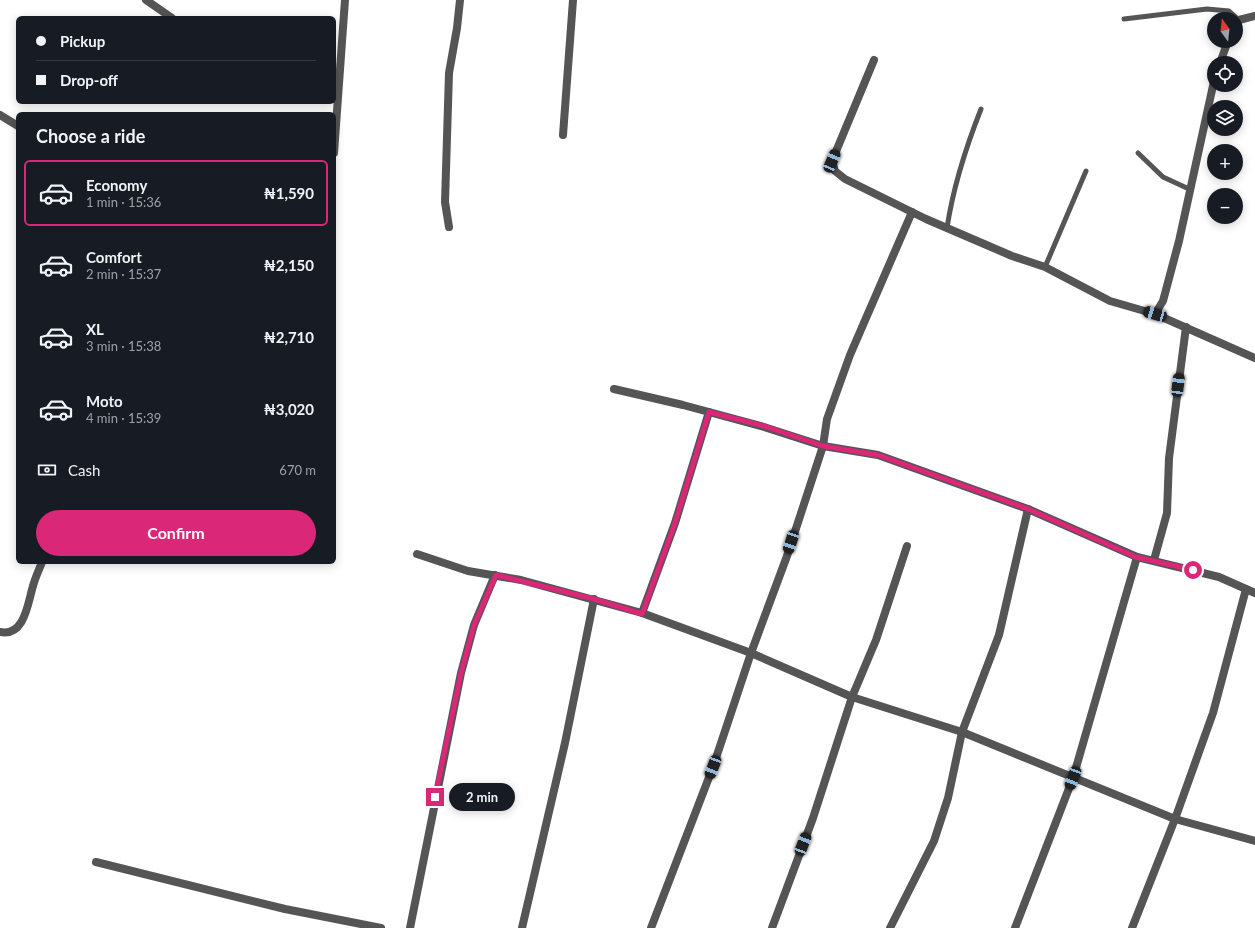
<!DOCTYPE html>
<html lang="en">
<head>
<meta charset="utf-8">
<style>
  :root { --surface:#171b24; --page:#242831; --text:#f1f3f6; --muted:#9ea1a6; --line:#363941; --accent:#db2777 }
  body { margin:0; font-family:Lato,sans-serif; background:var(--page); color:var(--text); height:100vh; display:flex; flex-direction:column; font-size:15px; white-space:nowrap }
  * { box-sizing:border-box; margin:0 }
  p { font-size:13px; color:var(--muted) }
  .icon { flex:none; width:22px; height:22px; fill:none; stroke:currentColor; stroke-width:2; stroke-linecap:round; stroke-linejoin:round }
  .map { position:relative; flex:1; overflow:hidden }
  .details { position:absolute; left:16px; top:112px; width:320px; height:452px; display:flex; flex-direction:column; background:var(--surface); border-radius:6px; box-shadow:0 2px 10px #0003 }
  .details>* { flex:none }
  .guide { position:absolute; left:16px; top:16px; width:320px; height:88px; border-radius:6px; box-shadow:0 2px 10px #0003; display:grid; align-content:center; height:88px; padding:0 20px; background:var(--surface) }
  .needle { width:26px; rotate:345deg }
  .controls { position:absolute; left:1207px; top:12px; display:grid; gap:8px }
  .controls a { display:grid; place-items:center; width:36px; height:36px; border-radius:50%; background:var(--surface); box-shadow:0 2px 10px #0003; font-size:20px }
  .end { position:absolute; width:18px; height:18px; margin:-9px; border:5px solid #db2777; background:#fff; box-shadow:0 0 0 2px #fff }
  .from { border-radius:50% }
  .bubble { position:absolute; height:28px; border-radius:14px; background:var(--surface); box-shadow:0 2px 10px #0003; font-size:13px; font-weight:700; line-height:28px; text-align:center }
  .car { position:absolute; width:12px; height:24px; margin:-12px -6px; border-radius:5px; box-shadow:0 0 3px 1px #0007; background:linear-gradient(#222 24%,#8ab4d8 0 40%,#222 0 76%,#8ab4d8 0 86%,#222 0) }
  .guide b { display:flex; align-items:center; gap:14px; height:38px; font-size:15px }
  .guide b+b { border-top:1px solid var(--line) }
  .guide i { width:10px; height:10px; background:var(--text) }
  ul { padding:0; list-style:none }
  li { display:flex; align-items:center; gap:12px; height:66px; margin:0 8px 6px; padding:0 12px; border:2px solid transparent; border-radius:6px }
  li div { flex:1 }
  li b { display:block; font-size:15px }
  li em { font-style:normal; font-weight:700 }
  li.active { border-color:var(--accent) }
  li>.icon { width:36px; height:36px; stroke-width:1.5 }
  h2 { padding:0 20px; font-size:18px; line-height:48px }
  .pay { display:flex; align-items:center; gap:10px; height:44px; padding:0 20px; font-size:15px }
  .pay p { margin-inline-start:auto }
  .cta { display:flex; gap:8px; margin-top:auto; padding:8px 20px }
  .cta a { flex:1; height:46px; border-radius:24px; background:var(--accent); color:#fff; font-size:16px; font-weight:700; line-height:46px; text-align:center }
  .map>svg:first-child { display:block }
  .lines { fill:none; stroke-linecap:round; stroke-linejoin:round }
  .service { stroke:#555; stroke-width:5 }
  .minor { stroke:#555; stroke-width:8 }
  .route { stroke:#db2777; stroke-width:5 }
</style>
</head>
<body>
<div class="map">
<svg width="1255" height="928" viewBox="0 0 1255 928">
  <rect width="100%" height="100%" fill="#fff"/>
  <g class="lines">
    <g class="service">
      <path d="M1124,19L1207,9L1229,11L1239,20"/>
      <path d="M1138,153L1163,177L1189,189"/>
      <path d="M947,228C953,188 966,147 981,109"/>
      <path d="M1045,267L1086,171"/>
    </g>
    <g class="minor">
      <path d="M146,0L172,18"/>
      <path d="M1236,25L1239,20L1255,16"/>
      <path d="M874,60L832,161L835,171L845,179L926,219L1012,256L1045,267L1110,301L1155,314"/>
      <path d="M1220,63L1228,41"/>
      <path d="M1214,81L1179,241L1163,301L1155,314L1255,358"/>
      <path d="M0,115L18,126"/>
      <path d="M563,135L573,0"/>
      <path d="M334,153L345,0"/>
      <path d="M449,227L445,202L449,73L457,28L460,0"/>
      <path d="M614,389L683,405L764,427L823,446L878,455L1028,509L1137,557L1219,577L1255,593"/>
      <path d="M417,554L468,571L521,580L642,613L751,653L852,697L962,732L1175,819L1255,841"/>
      <path d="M1154,560L1167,513L1169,458L1186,327"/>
      <path d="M642,613L675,523L709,412"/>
      <path d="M0,632C25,637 28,602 33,586C35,578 39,570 42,562"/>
      <path d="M96,862L285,909L381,928"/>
      <path d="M410,928L461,673L474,625L495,575"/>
      <path d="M522,928L565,743L594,599"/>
      <path d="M651,928L713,767L751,653L787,556L823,446L827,419L850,355L912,212"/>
      <path d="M772,928L813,818L852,697L876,640L907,546"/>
      <path d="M890,928L934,841L948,798L962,732L999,635L1028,509"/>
      <path d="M1015,928L1073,778L1137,557"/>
      <path d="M1132,928L1175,819L1213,713L1246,589"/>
    </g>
  </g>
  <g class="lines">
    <path class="route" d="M435,797L461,673L474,625L496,575L594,599L642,614L675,523L709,412L764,426L823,446L878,455L1028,509L1136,557L1193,570"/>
  </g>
</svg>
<div class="controls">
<a><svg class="needle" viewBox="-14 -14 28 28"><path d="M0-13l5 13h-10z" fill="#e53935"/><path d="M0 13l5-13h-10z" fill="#9ea1a6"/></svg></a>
<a><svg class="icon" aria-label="locate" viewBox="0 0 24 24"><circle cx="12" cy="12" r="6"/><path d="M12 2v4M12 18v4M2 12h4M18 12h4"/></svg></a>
<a><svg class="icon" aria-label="layers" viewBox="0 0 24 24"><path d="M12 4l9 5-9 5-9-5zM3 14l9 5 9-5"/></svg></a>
<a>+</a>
<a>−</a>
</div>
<i class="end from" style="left:1193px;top:570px"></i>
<i class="end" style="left:435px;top:797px"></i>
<div class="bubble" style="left:449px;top:783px;width:66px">2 min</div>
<i class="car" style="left:832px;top:161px;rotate:23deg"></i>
<i class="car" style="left:1155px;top:314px;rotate:286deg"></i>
<i class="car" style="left:1178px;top:385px;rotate:7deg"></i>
<i class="car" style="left:791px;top:542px;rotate:198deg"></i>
<i class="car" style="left:713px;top:767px;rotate:201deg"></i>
<i class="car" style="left:1073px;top:778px;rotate:201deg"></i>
<i class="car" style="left:803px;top:844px;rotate:21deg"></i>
<div class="guide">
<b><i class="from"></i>Pickup</b>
<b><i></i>Drop-off</b>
</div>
<section class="details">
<h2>Choose a ride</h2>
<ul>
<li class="active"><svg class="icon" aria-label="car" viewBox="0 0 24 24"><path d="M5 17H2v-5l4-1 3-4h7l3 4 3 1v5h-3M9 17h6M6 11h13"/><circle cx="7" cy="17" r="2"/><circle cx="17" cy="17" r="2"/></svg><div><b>Economy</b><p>1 min · 15:36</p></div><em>₦1,590</em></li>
<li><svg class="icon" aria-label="car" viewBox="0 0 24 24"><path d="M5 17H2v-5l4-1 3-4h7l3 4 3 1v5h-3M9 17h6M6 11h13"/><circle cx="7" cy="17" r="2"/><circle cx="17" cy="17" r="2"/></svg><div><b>Comfort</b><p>2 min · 15:37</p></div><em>₦2,150</em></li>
<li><svg class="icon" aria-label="car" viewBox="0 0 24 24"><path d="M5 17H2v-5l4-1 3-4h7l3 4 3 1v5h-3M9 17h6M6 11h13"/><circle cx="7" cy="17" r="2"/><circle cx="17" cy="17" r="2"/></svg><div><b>XL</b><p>3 min · 15:38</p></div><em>₦2,710</em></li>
<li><svg class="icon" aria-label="car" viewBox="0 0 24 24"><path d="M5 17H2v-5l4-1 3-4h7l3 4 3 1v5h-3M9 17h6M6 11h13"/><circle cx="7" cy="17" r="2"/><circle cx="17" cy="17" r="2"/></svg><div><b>Moto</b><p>4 min · 15:39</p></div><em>₦3,020</em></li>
</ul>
<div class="pay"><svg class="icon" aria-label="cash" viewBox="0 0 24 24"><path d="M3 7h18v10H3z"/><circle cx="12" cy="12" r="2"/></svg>Cash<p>670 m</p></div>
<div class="cta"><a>Confirm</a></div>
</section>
</div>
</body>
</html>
